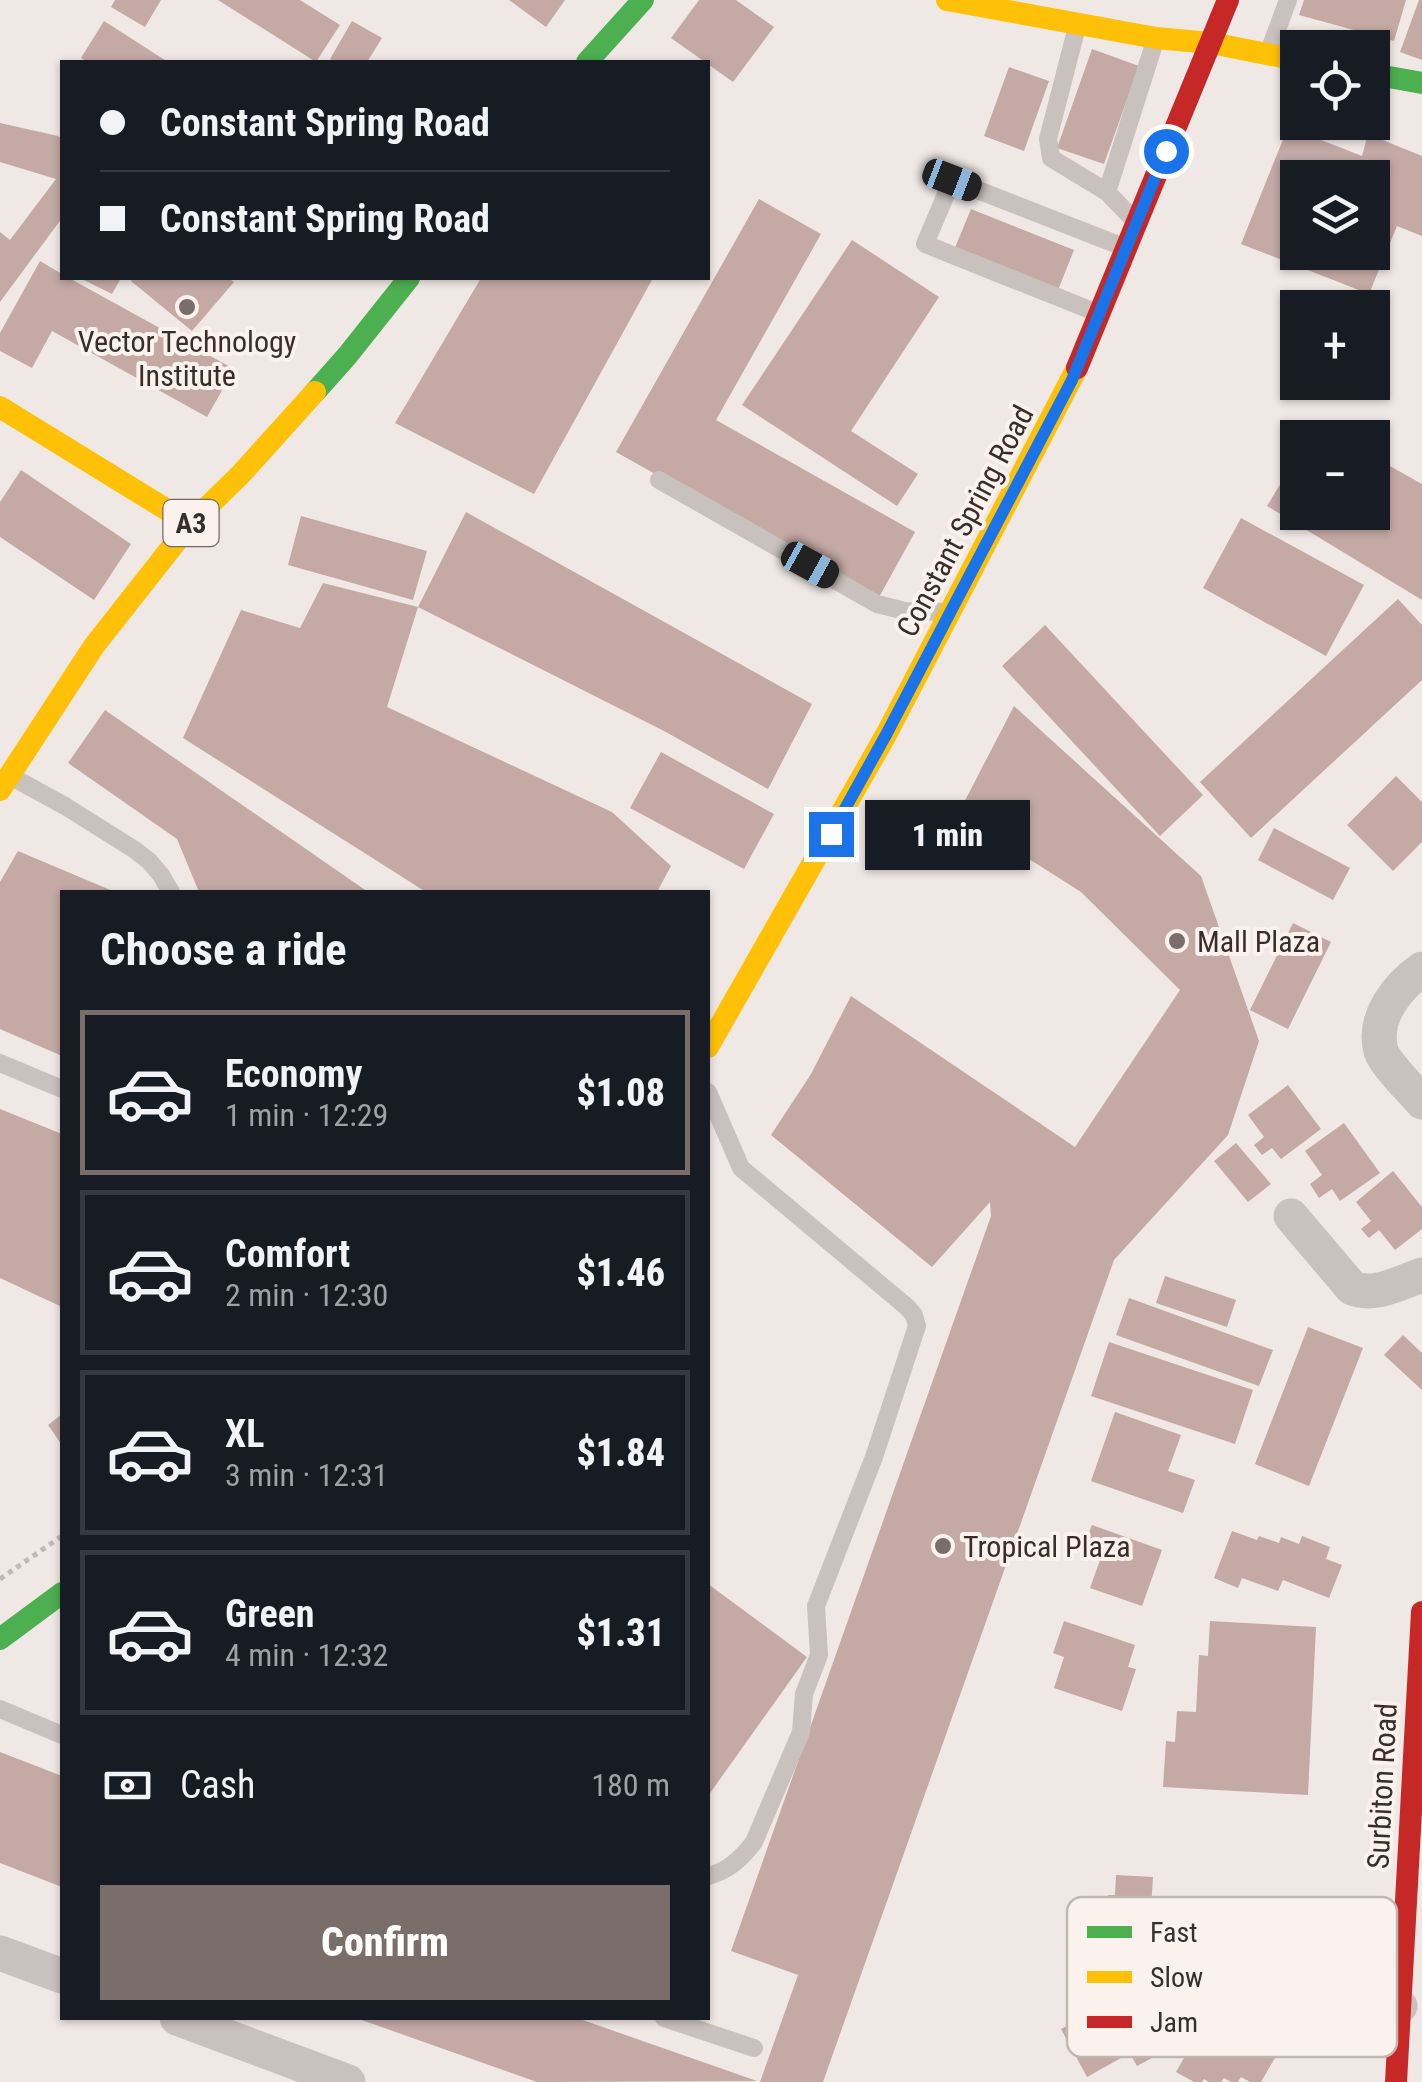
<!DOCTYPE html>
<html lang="en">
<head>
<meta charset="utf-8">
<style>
  :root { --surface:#171b24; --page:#242831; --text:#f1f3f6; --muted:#9ea1a6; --line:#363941; --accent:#7a6e6b }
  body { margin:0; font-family:"Roboto Condensed",sans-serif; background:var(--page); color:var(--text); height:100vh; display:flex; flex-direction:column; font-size:38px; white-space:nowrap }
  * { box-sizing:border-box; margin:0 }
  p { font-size:32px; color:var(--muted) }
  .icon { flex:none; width:55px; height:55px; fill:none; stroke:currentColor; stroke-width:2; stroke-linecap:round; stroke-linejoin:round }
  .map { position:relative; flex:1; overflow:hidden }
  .side { position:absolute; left:60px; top:890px; width:650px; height:1130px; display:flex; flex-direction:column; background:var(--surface); border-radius:0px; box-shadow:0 2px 8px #0004 }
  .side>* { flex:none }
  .top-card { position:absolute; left:60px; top:60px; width:650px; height:220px; border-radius:0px; box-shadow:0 2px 8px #0004; display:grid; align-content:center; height:220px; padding:0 40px; background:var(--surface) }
  .fabs { position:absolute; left:1280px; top:30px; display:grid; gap:20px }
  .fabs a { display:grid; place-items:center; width:110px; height:110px; border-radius:0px; background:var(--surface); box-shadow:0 2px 8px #0004; font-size:50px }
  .end { position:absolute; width:45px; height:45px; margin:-22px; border:12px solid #1a73e8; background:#fff; box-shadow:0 0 0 5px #fff }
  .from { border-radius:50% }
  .bubble { position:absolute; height:70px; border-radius:0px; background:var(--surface); box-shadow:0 2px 8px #0004; font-size:32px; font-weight:800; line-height:70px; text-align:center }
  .car { position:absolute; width:30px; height:60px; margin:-30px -15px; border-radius:12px; box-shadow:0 0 8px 2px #0007; background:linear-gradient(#222 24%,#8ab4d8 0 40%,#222 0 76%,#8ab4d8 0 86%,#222 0) }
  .top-card b { display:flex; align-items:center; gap:35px; height:95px; font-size:38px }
  .top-card b+b { border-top:2px solid var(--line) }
  .top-card i { width:25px; height:25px; background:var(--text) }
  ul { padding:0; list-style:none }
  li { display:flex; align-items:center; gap:30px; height:165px; margin:0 20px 15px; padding:0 20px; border:5px solid var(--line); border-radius:0px }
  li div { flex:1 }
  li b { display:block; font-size:38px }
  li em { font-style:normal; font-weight:800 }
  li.on { border-color:var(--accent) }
  li>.icon { width:90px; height:90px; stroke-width:1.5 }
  h2 { padding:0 40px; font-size:45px; line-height:120px }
  .pay { display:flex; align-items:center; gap:25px; height:110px; padding:0 40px; font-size:38px }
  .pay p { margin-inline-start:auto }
  .primary-button { display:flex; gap:20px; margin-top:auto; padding:20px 40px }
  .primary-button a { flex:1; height:115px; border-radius:0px; background:var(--accent); color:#fff; font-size:40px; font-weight:800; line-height:115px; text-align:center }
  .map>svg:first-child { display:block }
  .building { fill:#c4a9a5; fill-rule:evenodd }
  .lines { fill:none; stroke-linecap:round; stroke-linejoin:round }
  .path { stroke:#c2b9b5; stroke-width:5; stroke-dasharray:5 5; stroke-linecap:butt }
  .lane { stroke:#c9c1bd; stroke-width:18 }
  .street { stroke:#c9c1bd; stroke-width:35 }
  .fast { stroke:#4caf50; stroke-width:22 }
  .slow { stroke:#ffc107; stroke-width:22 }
  .jam { stroke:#c62828; stroke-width:22 }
  .route { stroke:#1a73e8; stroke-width:12 }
  .poi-dot { fill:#7a6e6b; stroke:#fbf2ed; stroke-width:4 }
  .labels { text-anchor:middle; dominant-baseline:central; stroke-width:8; stroke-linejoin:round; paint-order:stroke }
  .shield { fill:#fbf2ed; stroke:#746864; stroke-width:2.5 }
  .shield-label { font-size:28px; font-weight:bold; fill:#3a2d2a }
  .poi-label { font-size:30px; fill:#3a2d2a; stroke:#fbf2ed; text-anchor:start }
  .street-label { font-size:30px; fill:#3a2d2a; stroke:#fbf2ed }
  .key { fill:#fbf2ed; stroke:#c1b7b2; stroke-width:2.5 }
  .key-label { font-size:28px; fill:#3a2d2a }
</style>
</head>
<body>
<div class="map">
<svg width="1422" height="2082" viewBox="0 0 1422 2082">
  <rect width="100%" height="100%" fill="#f0e8e4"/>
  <g class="building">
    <path d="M115,0H161L145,27L111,7Z"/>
    <path d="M218,0H300L340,25L316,62Z"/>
    <path d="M509,0H565L546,27Z"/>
    <path d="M699,0H736L774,27L733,82L671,38Z"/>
    <path d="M1304,0H1406L1394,41L1299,15Z"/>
    <path d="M1419,0H1422V60L1400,52Z"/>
    <path d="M104,21L168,62H88L81,58Z"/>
    <path d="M352,21L382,38L367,62H336L330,59Z"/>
    <path d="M1092,49L1139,66L1104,164L1057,148Z"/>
    <path d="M1009,67L1049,81L1024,151L984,136Z"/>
    <path d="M0,123L58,136L62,139V218L0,302V232L10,240L56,179L0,162Z"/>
    <path d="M1288,127L1362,156L1368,134L1422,156V236L1397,226L1369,294L1241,244ZM1298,178H1372V252H1298Z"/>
    <path d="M759,199L821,234L716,420L915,532L878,599L616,452Z"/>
    <path d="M971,209L1074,250L1058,290L954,250Z"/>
    <path d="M852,240L939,297L851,431L918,474L897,506L742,405Z"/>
    <path d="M40,261L62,274V278H69L234,369L207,417L52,331L32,368L0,351V333Z"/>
    <path d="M80,278H121L112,294Z"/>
    <path d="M133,278H228L234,282L192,331L131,281Z"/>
    <path d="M481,278H653L534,494L395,423Z"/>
    <path d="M1317,423L1341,438H1308Z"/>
    <path d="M1298,455V512H1372V456L1422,484V600L1267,506Z"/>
    <path d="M21,470L131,544L94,600L0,537V502Z"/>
    <path d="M466,512L812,704L768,789L664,731L418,607Z"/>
    <path d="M301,516L427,551L413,600L288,565Z"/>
    <path d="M1241,518L1364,585L1326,656L1203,588Z"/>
    <path d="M323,583L418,607L387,707L612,812L671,866L657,892H426L183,738L241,610L300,628Z"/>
    <path d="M1398,599L1422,625V680L1251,838L1200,782Z"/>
    <path d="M1045,625L1203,795L1160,836L1002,666Z"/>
    <path d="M1014,706L1201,876L1259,1041L1228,1135L1114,1260L823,2082H760L798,1975L731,1951L991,1216L990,1202L932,1267L771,1135L811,1074L851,996L1075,1147L1180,990L1081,892L958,814Z"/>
    <path d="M105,710L368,892H199L177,839L68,763Z"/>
    <path d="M661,752L774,814L744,869L630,808Z"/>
    <path d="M1396,776L1422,802V842L1393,871L1347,825Z"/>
    <path d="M1274,828L1350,868L1333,900L1258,860Z"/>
    <path d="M18,851L115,892H62V1056L0,1029V882Z"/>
    <path d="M1293,923L1331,942L1288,1029L1250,1010Z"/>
    <path d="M1288,1085L1321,1129L1281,1159L1272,1148L1262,1155L1254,1145L1264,1137L1248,1115Z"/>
    <path d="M0,1109L62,1134V1307L0,1278Z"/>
    <path d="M1344,1123L1380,1173L1340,1201L1332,1189L1319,1198L1310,1184L1322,1175L1305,1151Z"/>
    <path d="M1236,1143L1271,1184L1248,1202L1214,1161Z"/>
    <path d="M1393,1171L1422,1207V1229L1395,1250L1379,1230L1369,1238L1361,1229L1371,1221L1356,1202Z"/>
    <path d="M1165,1276L1236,1300L1227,1327L1156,1303Z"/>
    <path d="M1129,1298L1273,1350L1259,1386L1116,1335Z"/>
    <path d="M1308,1327L1363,1348L1309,1486L1255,1464Z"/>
    <path d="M1403,1335L1422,1353V1390L1384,1355Z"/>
    <path d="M1109,1342L1253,1390L1235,1444L1091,1396Z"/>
    <path d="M1115,1412L1181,1435L1168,1471L1195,1480L1183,1513L1091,1481Z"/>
    <path d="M62,1414V1445L48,1425Z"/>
    <path d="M1092,1525L1162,1550L1142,1606L1090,1588L1104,1549L1085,1542Z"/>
    <path d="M1232,1531L1257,1540L1259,1536L1279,1543L1281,1537L1299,1544L1302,1536L1330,1547L1326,1559L1342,1565L1329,1598L1283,1580L1278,1591L1242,1578L1238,1588L1214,1578Z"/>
    <path d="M708,1584L807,1657L708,1796Z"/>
    <path d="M1064,1621L1135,1645L1128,1667L1136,1669L1122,1711L1054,1688L1064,1657L1053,1653Z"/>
    <path d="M1210,1621L1316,1627L1308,1795L1163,1787L1166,1741L1175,1742L1177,1711L1196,1712L1199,1655L1208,1656Z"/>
    <path d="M0,1752L62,1776V1887L0,1863Z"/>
    <path d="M1116,1875L1153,1877L1151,1908L1361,1919L1358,1979L1105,1966L1108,1895H1115Z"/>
    <path d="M1094,1998L1101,2009L1115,2001L1123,2014L1137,2006L1163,2052L1137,2066L1130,2053L1087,2077L1061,2029L1080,2019L1074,2009Z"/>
    <path d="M356,2018H577L757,2081L537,2082Z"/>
    <path d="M1205,2021L1222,2030L1225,2024L1241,2033L1245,2026L1253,2031L1257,2023L1286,2039L1261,2082H1250L1241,2077L1238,2082H1231L1224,2078L1221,2082H1209L1204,2079L1202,2082H1194L1176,2072Z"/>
  </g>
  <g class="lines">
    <path class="path" d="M0,1579L62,1536"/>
    <g class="lane">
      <path d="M1078,23L1048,139L1051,158L1107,192"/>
      <path d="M1268,54L1288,0"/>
      <path d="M1133,219L1107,192L1156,38"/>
      <path d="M1095,312L925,244L952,180L1121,246"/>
      <path d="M659,480L877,604L905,611L945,612"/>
      <path d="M12,777L65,806L135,850L149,861L161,875L171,892"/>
      <path d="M0,1063L62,1089"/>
      <path d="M708,1092L741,1168L907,1307L914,1315L917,1326L874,1457L816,1606L819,1655L804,1694L801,1732L754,1842C741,1859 728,1871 708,1876"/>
      <path d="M0,1709L62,1735"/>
      <path d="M664,2018L754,2048"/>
    </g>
    <g class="street">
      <path d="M1422,969C1397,987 1372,1018 1381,1051C1386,1065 1412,1090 1422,1102"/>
      <path d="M1291,1216L1352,1288C1375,1297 1399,1283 1422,1275"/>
      <path d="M0,1953L62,1976"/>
      <path d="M1095,1981L1400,2006"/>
      <path d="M177,2018L348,2082"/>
    </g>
    <g class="fast">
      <path d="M587,62L643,0"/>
      <path d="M1372,74L1422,83"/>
      <path d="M315,392L347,356L409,278"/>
      <path d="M0,1639L62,1593"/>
    </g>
    <g class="slow">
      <path d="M947,0L1156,38L1211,43L1298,60"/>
      <path d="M0,407L190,524"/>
      <path d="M0,790L94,646L190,524L241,474L315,392"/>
      <path d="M708,1047L887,733L1077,368"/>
    </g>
    <g class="jam">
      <path d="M1077,368L1228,0"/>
      <path d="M1396,2082L1422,1612"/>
    </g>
  </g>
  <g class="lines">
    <path class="route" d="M831,834L887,733L1072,380L1166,151"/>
  </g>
  <g class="poi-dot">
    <circle cx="187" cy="307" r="10"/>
    <circle cx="1177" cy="941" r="10"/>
    <circle cx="943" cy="1546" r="10"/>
  </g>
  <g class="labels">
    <rect class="shield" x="163.5" y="500" width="55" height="46" rx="8"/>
    <g class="shield-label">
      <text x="191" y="523">A3</text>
    </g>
    <g class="poi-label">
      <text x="187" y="341" text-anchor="middle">Vector Technology<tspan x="187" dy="34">Institute</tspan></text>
      <text x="1197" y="941">Mall Plaza</text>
      <text x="963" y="1546">Tropical Plaza</text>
    </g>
    <g class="street-label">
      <text transform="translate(965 521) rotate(-62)">Constant Spring Road</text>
      <text transform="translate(1382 1786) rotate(-87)">Surbiton Road</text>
    </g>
  </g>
  <rect x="1067" y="1897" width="330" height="160" rx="15" class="key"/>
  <rect x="1087" y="1926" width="45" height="12" fill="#4caf50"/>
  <rect x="1087" y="1971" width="45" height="12" fill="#ffc107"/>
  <rect x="1087" y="2016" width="45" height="12" fill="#c62828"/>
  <g class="key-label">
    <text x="1150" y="1942">Fast</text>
    <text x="1150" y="1987">Slow</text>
    <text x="1150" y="2032">Jam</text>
  </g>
</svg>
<div class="fabs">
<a><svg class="icon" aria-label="locate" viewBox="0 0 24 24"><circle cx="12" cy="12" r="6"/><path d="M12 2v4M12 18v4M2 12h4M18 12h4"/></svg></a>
<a><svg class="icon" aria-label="layers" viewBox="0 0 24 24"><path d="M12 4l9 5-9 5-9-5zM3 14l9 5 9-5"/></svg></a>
<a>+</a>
<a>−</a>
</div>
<i class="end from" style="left:1166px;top:151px"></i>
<i class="end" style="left:831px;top:834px"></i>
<div class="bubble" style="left:865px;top:800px;width:165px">1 min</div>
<i class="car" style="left:952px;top:180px;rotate:111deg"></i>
<i class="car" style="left:810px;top:565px;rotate:119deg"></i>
<div class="top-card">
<b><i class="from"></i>Constant Spring Road</b>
<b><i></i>Constant Spring Road</b>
</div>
<section class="side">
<h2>Choose a ride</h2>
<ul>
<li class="on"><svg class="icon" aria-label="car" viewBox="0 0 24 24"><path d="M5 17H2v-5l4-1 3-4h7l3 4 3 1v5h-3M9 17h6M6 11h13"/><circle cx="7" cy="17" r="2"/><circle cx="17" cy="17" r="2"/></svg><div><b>Economy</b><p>1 min · 12:29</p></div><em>$1.08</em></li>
<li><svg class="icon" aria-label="car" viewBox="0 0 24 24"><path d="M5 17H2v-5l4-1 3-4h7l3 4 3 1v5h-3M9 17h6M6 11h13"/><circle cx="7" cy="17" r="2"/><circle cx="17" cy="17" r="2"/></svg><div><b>Comfort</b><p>2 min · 12:30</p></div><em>$1.46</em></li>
<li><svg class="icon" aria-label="car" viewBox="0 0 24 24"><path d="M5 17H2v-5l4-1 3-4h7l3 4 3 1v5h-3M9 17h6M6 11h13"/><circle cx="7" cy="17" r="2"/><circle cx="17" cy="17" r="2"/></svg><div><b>XL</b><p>3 min · 12:31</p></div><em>$1.84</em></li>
<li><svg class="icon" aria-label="car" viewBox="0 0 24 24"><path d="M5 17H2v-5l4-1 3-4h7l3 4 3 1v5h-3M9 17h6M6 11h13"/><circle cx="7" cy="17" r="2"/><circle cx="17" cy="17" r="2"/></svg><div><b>Green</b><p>4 min · 12:32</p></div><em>$1.31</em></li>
</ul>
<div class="pay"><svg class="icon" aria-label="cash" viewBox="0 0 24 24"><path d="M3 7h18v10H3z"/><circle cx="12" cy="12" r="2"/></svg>Cash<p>180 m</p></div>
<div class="primary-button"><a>Confirm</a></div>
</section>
</div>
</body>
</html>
